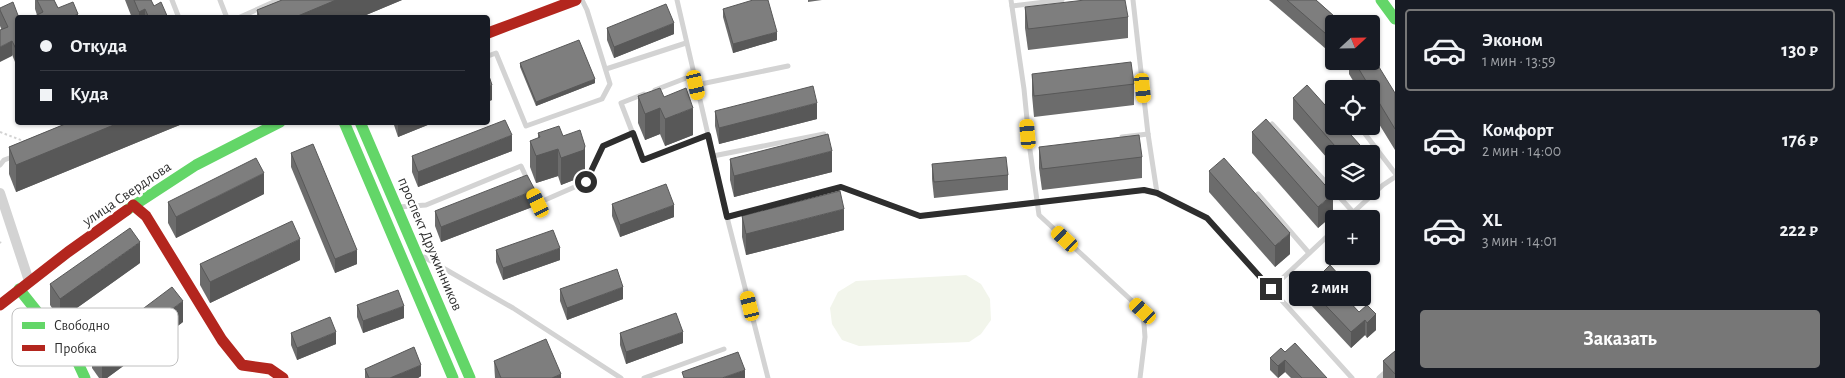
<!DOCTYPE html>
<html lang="ru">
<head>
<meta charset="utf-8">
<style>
  :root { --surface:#171b24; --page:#20242c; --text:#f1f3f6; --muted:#9ea1a6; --line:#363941; --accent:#777 }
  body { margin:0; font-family:"Alegreya Sans",sans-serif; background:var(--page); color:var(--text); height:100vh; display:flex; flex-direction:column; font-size:19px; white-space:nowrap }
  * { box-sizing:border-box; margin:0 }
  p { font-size:16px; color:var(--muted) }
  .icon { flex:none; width:28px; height:28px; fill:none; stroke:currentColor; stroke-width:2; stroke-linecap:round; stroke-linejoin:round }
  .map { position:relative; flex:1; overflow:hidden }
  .panel { display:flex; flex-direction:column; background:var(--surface); width:450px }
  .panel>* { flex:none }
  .guide { position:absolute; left:15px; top:15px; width:475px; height:110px; border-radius:5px; box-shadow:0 1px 4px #0004; display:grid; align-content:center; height:110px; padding:0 25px; background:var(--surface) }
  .needle { width:32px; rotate:68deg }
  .fabs { position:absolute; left:1325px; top:15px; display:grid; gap:10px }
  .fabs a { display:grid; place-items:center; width:55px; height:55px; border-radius:5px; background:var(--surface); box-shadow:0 1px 4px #0004; font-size:25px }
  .end { position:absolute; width:22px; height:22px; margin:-11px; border:6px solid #2e2e2e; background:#fff; box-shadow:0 0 0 2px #fff }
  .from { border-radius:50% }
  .bubble { position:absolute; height:35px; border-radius:5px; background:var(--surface); box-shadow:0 1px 4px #0004; font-size:16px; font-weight:600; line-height:35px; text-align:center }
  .car { position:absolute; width:15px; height:30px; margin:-15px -8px; border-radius:6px; box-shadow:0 0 4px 1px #0007; background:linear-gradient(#f5c518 24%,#345 0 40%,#f5c518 0 76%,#345 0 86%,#f5c518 0) }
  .guide b { display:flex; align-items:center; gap:18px; height:48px; font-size:19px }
  .guide b+b { border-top:1px solid var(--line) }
  .guide i { width:12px; height:12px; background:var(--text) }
  ul { padding:9px 0 0; list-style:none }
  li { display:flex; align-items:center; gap:15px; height:82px; margin:0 10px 8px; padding:0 15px; border:2px solid transparent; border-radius:5px }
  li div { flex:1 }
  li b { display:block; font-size:19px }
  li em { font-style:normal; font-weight:600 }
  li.on { border-color:var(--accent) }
  li>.icon { width:45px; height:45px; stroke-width:1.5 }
  .button { display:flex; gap:10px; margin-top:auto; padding:10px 25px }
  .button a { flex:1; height:58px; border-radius:5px; background:var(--accent); color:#fff; font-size:20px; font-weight:600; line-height:58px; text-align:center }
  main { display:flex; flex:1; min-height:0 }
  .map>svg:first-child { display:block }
  .green { fill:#f2f5eb }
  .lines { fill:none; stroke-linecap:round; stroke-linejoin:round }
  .path { stroke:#d3d3d3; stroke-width:2; stroke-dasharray:2.5 2.5; stroke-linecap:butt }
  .lane { stroke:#d3d3d3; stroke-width:5 }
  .street { stroke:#d3d3d3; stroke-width:10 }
  .fast { stroke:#63d668; stroke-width:11 }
  .jam { stroke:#b3261e; stroke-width:11 }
  .wall { fill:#6c6c6c }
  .shaded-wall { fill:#585858 }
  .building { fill:#7e7e7e; stroke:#585858 }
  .route { stroke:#2e2e2e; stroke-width:6 }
  .labels { text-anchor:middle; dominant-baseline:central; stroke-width:5; stroke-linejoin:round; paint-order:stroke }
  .street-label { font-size:15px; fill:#2e2e2e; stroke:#fff }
  .key { fill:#fff; stroke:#c0c0c0; stroke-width:1 }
  .key-label { font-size:14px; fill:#2e2e2e }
</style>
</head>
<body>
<main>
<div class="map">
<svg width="1395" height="378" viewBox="0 0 1395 378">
  <rect width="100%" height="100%" fill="#fff"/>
  <path class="green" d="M966,275L981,284L990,299L991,320L981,334L969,342L859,346L842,340L832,324L830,308L838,292L856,281Z"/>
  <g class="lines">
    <g class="path">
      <path d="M0,132L26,142"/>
      <path d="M0,242L1,243"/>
    </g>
    <g class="lane">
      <path d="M172,0L179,18"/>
      <path d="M220,0L227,18"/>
      <path d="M677,0L727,217L768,378"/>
      <path d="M1011,0L1024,89L1030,150L1039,215L1143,311L1145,337L1140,378"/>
      <path d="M1133,0L1148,134L1157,193"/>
      <path d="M1012,6L1062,0"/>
      <path d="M238,18L278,0"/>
      <path d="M488,56L496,53L526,126L602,99L610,84L587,10L582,0"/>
      <path d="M606,69L686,43"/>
      <path d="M696,85L788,66"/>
      <path d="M655,90L694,75"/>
      <path d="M644,94L621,103L643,160L708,135"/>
      <path d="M1272,124L1334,191"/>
      <path d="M1359,126L1395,173"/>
      <path d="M1122,137L1148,134"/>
      <path d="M713,156L824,134"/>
      <path d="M0,165L4,160L15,156"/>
      <path d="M532,189L538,203L586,182L603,146L633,133"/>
      <path d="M1334,191L1353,212"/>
      <path d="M1258,194L1309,253"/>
      <path d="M399,207L426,205L521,166L528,181"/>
      <path d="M727,217L841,187L920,216L1144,190L1157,193L1207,218L1352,378"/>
      <path d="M1346,219L1383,185L1395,177"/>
      <path d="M424,257L513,308L621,378"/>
      <path d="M1271,289L1334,230"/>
      <path d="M644,378L724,349"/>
      <path d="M1379,378L1395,364"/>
    </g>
    <path class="street" d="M0,193L29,281"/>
    <g class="fast">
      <path d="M1381,0L1395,19"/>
      <path d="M344,122L453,378"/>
      <path d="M360,122L470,378"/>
      <path d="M127,210L196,165L280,122"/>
      <path d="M19,289L78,363L85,378"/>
    </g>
    <g class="jam">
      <path d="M488,33L576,0"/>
      <path d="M133,205L146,216L222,340L242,365L270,369L283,378"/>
      <path d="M0,305L68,252L127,210"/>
    </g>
  </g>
  <g class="wall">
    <path d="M35,0H54L58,8L78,18L37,15L35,9Z"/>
    <path d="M125,0H151L154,6L168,18H132Z"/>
    <path d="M282,0H402L359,18H257V10Z"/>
    <path d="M808,0H822L808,2Z"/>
    <path d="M1269,0H1316L1343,24L1333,55Z"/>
    <path d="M1025,7L1128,17V38L1028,50L1025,28Z"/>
    <path d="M0,8L18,18V69L0,26Z"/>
    <path d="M723,9L777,40L733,53L723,17Z"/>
    <path d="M607,28L674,34L614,58L607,40Z"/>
    <path d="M1349,61H1371L1395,93V150L1371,111V89H1358L1349,74Z"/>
    <path d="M520,63L595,83L536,106L520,67Z"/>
    <path d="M1032,74L1134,84V105L1034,117L1032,95Z"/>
    <path d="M638,96L664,97L693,135L665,146L660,134L645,140L638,123Z"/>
    <path d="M1293,98L1368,154H1334V166L1293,119Z"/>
    <path d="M715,111L817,119L719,144L715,126Z"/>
    <path d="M70,122H187L16,192L9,174V147Z"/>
    <path d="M393,122H435L398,137Z"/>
    <path d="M1252,132L1333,215L1318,228L1252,153Z"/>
    <path d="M538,133L563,136L585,173L584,176L561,185L558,176L536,183L530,167V141L538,138Z"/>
    <path d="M1039,147L1142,157V178L1042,190L1039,168Z"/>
    <path d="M512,151L418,187L412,172V156Z"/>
    <path d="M291,153L357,264L335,273L291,167Z"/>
    <path d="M730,159L832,172L734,197L730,180Z"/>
    <path d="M932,164L1008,175V190L934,198L932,179Z"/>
    <path d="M1209,171L1290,254L1275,267L1209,192Z"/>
    <path d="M264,194L176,238L168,223V202Z"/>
    <path d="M612,204L674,217L620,237L612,216Z"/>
    <path d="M535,206L441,242L435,226V211Z"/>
    <path d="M742,216L844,230L746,255L742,237Z"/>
    <path d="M496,250L560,260L503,280L496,262Z"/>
    <path d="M300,260L210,303L200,285V264Z"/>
    <path d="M140,263L60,320L50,305V284Z"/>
    <path d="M1322,273L1376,330L1367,338L1365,335L1351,348L1310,304V289L1322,278Z"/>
    <path d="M560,289L623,299L567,320L560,301Z"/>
    <path d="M357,305L404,318L363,333L357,317Z"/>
    <path d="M183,322L107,378H99L92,368V347Z"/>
    <path d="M291,333L336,344L297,360L291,345Z"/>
    <path d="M620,333L683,343L626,364L620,345Z"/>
    <path d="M1395,351V378H1383V361Z"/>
    <path d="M1285,352L1327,378H1291L1285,372L1278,378L1270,370V358Z"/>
    <path d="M494,361L561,378H495Z"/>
    <path d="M365,369L421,376L418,378H365Z"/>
  </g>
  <g class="shaded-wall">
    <path d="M336,0H402L359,18H293Z"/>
    <path d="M145,9V18H139V12Z"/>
    <path d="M78,14V18H70Z"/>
    <path d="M674,23V34L614,58V47Z"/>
    <path d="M777,32V40L733,53V44Z"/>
    <path d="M1334,38V54L1333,55V40Z"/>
    <path d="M12,41V56L0,62V47Z"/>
    <path d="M595,79V83L536,106V102Z"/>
    <path d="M492,85V100L488,102V87Z"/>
    <path d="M817,103V119L719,144V128Z"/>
    <path d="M660,108V134L645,140V114Z"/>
    <path d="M693,108V135L665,146V119Z"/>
    <path d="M121,122H187L16,192V165Z"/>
    <path d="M398,122H435L398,137Z"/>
    <path d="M512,135V151L418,187V172Z"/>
    <path d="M585,146V173L584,176L561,185V158Z"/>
    <path d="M558,149V176L536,183V156Z"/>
    <path d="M832,151V172L734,197V176Z"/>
    <path d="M1373,160V181L1371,183V162Z"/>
    <path d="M264,173V194L176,238V217Z"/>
    <path d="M535,190V206L441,242V227Z"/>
    <path d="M1333,194V215L1318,228V207Z"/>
    <path d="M674,205V217L620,237V225Z"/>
    <path d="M844,209V230L746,255V234Z"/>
    <path d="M1290,233V254L1275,267V246Z"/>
    <path d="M300,239V260L210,303V282Z"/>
    <path d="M140,242V263L60,320V299Z"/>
    <path d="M560,248V260L503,280V268Z"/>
    <path d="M357,250V264L335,273V259Z"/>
    <path d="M1340,276V291L1332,283Z"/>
    <path d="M623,287V299L567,320V308Z"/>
    <path d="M183,301V322L107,378H102V361Z"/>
    <path d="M404,306V318L363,333V321Z"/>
    <path d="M1376,314V330L1367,338V323Z"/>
    <path d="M1365,320V335L1351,348V332Z"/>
    <path d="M336,332V344L297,360V348Z"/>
    <path d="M683,332V343L626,364V352Z"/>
    <path d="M1285,360V372L1278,378V366Z"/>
    <path d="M421,365V376L418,378H390Z"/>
    <path d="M745,370V378H722Z"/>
    <path d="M561,374V378H552Z"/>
  </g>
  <g class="building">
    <path d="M37,0H54L58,8L73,2L78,14L70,18H31L43,12Z"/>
    <path d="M134,0H151L154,6L161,2L168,18H149L145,9L139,12Z"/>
    <path d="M282,0H336L293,18H260L257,10Z"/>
    <path d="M753,0H768L777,32L733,44L723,9Z"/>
    <path d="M1085,0H1125L1128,17L1028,29L1025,7Z"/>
    <path d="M1287,0H1316L1343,24H1334V38L1333,40Z"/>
    <path d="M13,2L19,18H18V53L12,41L0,47V30L8,27L0,10V8Z"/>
    <path d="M666,4L674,23L614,47L607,28Z"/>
    <path d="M579,40L595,79L536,102L520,63Z"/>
    <path d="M1371,54L1395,93V129L1354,61H1371Z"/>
    <path d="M1131,62L1134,84L1034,96L1032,74Z"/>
    <path d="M488,73L492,85L488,87Z"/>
    <path d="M1307,85L1334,115V126H1343L1368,154H1342L1293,98Z"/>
    <path d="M813,86L817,103L719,128L715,111Z"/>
    <path d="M660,88L664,97L686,88L693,108L665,119L660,108L645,114L638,96Z"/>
    <path d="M1266,119L1333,194L1318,207L1252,132Z"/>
    <path d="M505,120L512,135L418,172L412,156Z"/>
    <path d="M70,122H121L16,165L9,147Z"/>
    <path d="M559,126L563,136L580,130L585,146L584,150L561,158L558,149L536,156L530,141L540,137L538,133Z"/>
    <path d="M828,134L832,151L734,176L730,159Z"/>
    <path d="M1139,135L1142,157L1042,169L1039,147Z"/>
    <path d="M313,144L357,250L335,259L291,153Z"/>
    <path d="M1006,157L1008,175L934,182L932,164Z"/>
    <path d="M256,158L264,173L176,217L168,202Z"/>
    <path d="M1224,158L1290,233L1275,246L1209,171Z"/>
    <path d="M527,175L535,190L441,227L435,211Z"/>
    <path d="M666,184L674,205L620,225L612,204Z"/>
    <path d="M840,191L844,209L746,234L742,216Z"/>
    <path d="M292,221L300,239L210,282L200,264Z"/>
    <path d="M130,228L140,242L60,299L50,284Z"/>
    <path d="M553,230L560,248L503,268L496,250Z"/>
    <path d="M1330,265L1340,276L1332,283L1359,312L1367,305L1376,314L1367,323L1365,320L1351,332L1310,289L1324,276L1322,273Z"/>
    <path d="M617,269L623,287L567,308L560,289Z"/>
    <path d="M172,287L183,301L102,361L92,347Z"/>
    <path d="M398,290L404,306L363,321L357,305Z"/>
    <path d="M676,313L683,332L626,352L620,333Z"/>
    <path d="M330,317L336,332L297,348L291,333Z"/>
    <path d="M546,339L561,374L552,378H501L494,361Z"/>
    <path d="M1295,343L1327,378H1302L1285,360L1278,366L1270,358L1281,348L1285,352Z"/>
    <path d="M414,347L421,365L390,378H369L365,369Z"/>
    <path d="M1395,351V374L1383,361Z"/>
    <path d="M738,352L745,370L722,378H684L682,372Z"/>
  </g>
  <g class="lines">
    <path class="route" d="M586,182L603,146L633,133L643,160L708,135L727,217L841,187L920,216L1144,190L1157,193L1207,218L1271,289"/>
  </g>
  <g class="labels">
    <g class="street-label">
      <text transform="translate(127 194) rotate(-34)">улица Свердлова</text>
      <text transform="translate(430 244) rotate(67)">проспект Дружинников</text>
    </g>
  </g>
  <rect x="12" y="308" width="166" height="58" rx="8" class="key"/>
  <rect x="22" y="322" width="23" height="7" fill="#63d668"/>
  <rect x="22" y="345" width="23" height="6" fill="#b3261e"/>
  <g class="key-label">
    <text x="54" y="330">Свободно</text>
    <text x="54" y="353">Пробка</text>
  </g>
</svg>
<div class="fabs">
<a><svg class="needle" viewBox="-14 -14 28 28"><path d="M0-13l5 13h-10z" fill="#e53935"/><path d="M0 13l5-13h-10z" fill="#9ea1a6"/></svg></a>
<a><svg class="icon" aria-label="locate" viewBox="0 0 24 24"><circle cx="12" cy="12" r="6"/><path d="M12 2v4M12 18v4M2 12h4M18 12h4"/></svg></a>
<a><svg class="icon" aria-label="layers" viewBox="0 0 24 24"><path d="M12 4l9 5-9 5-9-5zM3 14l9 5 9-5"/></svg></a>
<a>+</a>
</div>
<i class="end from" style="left:586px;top:182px"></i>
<i class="end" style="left:1271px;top:289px"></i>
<div class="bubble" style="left:1289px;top:271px;width:82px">2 мин</div>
<i class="car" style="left:696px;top:85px;rotate:167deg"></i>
<i class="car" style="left:1143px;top:88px;rotate:174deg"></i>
<i class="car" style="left:1028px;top:134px;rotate:355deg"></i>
<i class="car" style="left:538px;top:203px;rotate:334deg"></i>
<i class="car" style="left:1065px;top:239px;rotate:313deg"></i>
<i class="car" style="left:750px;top:306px;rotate:346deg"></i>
<i class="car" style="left:1143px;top:311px;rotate:313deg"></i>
<div class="guide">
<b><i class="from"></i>Откуда</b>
<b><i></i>Куда</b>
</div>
</div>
<section class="panel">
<ul>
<li class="on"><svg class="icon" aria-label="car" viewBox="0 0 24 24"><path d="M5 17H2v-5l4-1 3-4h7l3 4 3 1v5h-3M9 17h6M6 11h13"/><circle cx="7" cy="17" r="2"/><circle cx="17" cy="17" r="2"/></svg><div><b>Эконом</b><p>1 мин · 13:59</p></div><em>130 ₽</em></li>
<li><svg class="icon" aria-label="car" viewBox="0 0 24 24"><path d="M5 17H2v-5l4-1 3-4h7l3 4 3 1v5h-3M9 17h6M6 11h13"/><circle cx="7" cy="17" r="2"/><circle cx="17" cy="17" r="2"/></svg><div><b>Комфорт</b><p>2 мин · 14:00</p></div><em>176 ₽</em></li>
<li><svg class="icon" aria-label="car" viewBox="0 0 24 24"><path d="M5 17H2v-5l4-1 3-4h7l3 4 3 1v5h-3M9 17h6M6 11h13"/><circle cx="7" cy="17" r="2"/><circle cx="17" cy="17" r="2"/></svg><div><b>XL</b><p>3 мин · 14:01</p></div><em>222 ₽</em></li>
</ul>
<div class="button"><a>Заказать</a></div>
</section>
</main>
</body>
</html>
